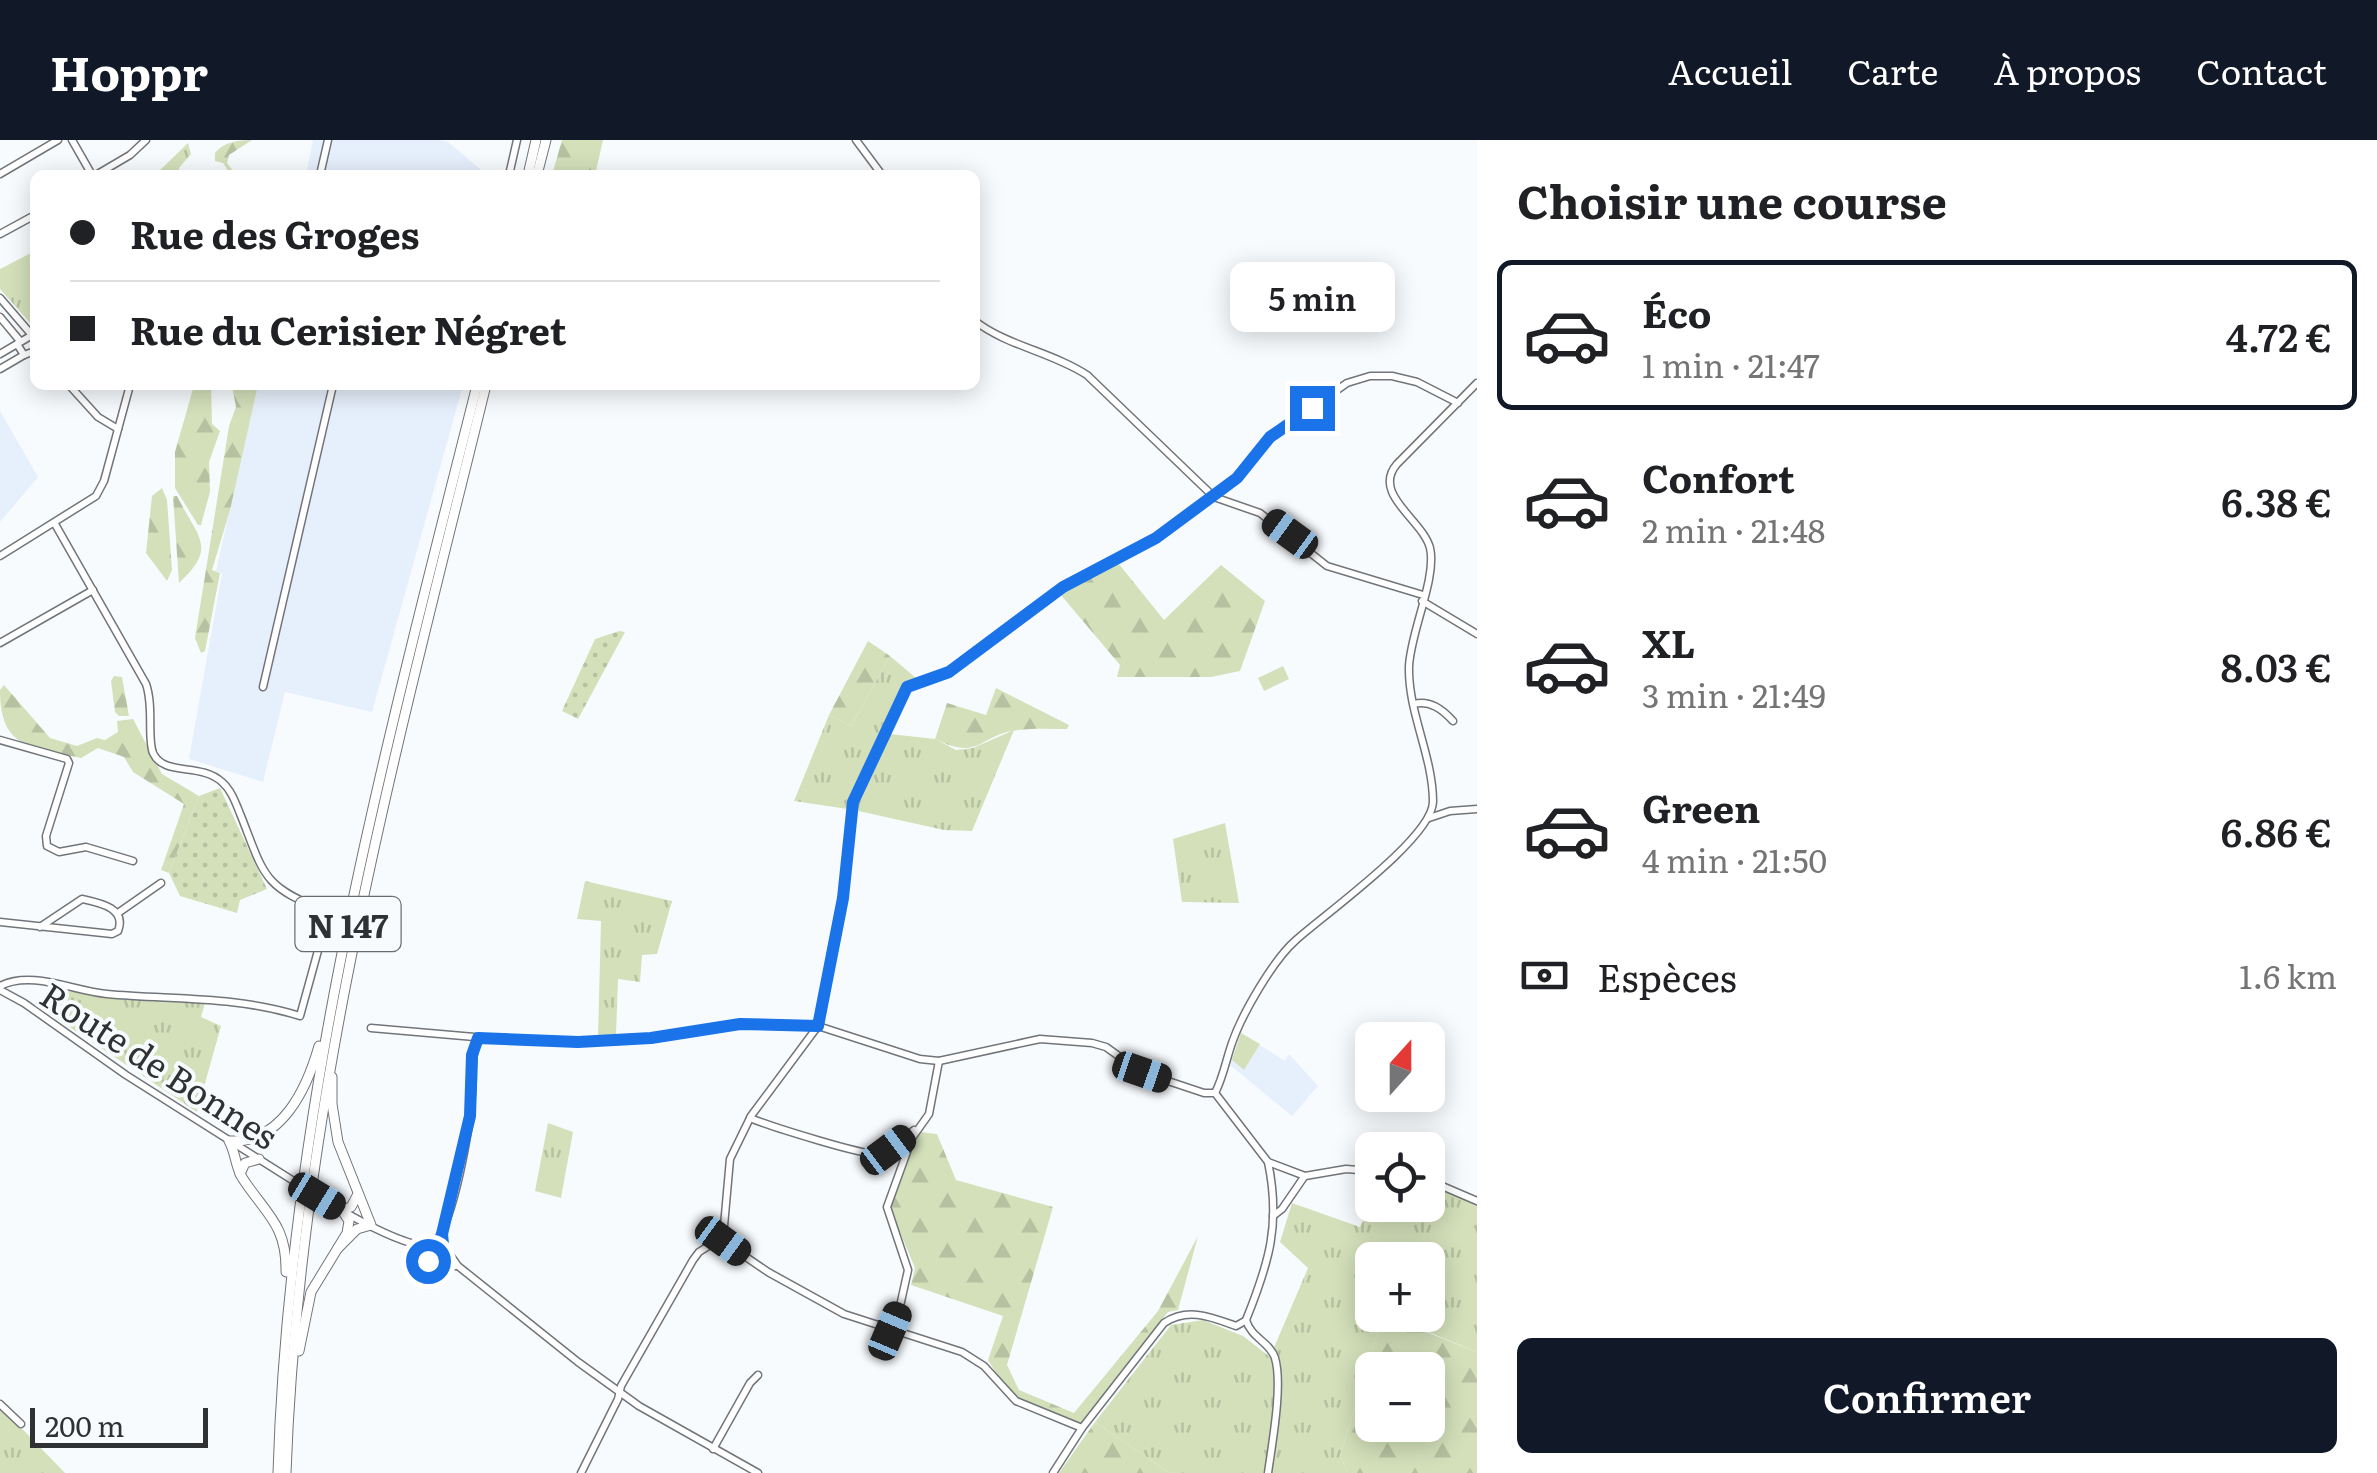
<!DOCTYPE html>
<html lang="fr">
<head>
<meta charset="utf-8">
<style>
  :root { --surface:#fff; --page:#f2f2f2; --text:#202124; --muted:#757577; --line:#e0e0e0; --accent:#111827 }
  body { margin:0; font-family:Literata,serif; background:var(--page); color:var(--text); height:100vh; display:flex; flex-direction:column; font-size:38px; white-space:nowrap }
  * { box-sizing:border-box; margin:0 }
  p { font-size:32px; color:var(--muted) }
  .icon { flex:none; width:55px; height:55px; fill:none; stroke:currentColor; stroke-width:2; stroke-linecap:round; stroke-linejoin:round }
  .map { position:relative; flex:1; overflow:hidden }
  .sheet { display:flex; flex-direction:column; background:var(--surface); width:900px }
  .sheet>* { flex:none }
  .hud { position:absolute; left:30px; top:30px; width:950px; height:220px; border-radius:15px; box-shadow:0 5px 25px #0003; display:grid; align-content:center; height:220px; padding:0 40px; background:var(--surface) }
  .needle { width:65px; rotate:21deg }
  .controls { position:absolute; left:1355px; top:882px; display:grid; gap:20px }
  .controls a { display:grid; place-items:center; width:90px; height:90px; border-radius:15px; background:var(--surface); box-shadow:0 5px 25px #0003; font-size:50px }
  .scale { position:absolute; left:30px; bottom:25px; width:178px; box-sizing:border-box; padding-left:10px; border:5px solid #2f3133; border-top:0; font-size:28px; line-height:35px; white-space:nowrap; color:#2f3133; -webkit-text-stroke:8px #f8fbfe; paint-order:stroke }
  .end { position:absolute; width:45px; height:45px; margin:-22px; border:12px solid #1a73e8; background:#fff; box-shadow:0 0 0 5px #fff }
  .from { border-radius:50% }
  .bubble { position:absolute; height:70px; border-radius:15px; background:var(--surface); box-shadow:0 5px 25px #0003; font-size:32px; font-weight:600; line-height:70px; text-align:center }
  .car { position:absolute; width:30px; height:60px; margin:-30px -15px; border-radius:12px; box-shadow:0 0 8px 2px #0007; background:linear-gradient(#222 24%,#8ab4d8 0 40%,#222 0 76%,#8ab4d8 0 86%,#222 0) }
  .hud b { display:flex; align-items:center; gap:35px; height:95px; font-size:38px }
  .hud b+b { border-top:2px solid var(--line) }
  .hud i { width:25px; height:25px; background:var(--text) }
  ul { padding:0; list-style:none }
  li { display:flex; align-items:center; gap:30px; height:150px; margin:0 20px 15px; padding:0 20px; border:5px solid transparent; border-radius:15px }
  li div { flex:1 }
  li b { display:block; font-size:38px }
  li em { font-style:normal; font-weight:600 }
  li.current { border-color:var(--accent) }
  li>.icon { width:90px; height:90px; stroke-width:1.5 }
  h2 { padding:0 40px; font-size:45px; line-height:120px }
  .pay { display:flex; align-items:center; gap:25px; height:110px; padding:0 40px; font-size:38px }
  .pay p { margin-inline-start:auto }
  .action { display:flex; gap:20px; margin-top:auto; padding:20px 40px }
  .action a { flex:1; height:115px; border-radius:15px; background:var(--accent); color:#fff; font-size:40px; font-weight:600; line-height:115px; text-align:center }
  header { display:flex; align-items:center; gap:60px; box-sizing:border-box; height:140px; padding:0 50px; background:var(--accent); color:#fff }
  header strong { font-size:48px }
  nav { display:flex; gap:55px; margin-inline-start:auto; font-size:35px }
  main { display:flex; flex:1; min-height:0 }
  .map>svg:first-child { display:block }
  .built { fill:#e6effc }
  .grass { fill:url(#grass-tufts) }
  .forest { fill:url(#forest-firs); fill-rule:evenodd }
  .park { fill:#d3e0ba }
  .garden { fill:url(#garden-dots) }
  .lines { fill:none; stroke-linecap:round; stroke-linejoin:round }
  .minor-casing { stroke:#71757a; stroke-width:9 }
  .highway-casing { stroke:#71757a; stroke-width:11 }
  .minor { stroke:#fff; stroke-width:6 }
  .highway { stroke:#fff; stroke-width:9 }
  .route { stroke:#1a73e8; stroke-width:12 }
  .labels { text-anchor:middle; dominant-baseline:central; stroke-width:8; stroke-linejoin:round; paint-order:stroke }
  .shield { fill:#f8fbfe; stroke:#6b6e70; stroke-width:2.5 }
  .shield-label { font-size:32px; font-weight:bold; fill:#2f3133 }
  .street-label { font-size:35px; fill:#2f3133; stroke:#f8fbfe }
</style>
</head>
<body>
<header>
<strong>Hoppr</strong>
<nav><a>Accueil</a><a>Carte</a><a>À propos</a><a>Contact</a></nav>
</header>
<main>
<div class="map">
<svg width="1477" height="1333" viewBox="0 0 1477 1333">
  <defs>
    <pattern id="grass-tufts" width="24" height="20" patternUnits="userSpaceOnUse" patternTransform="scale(2.5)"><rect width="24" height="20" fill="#d3e0ba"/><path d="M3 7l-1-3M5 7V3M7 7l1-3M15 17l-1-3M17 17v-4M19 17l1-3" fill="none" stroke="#b5c1a0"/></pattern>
    <pattern id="forest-firs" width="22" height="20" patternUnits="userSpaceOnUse" patternTransform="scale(2.5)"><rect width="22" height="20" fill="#d3e0ba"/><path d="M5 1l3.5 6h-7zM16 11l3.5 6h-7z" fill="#b5c1a0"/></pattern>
    <pattern id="garden-dots" width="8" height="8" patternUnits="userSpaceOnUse" patternTransform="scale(2.5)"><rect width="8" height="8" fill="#d3e0ba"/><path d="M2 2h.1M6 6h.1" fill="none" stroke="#b5c1a0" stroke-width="1.8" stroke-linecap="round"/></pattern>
  </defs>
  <rect width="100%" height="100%" fill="#f8fbfe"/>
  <g class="built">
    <path d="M313,0H441L448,2L487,35H306Z"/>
    <path d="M258,245H463L372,572L285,552L263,642L189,619L222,433L216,431Z"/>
    <path d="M0,271L38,337L0,382Z"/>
    <path d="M1241,893L1285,921L1289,914L1318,946L1292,976L1230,925Z"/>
  </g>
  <g class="grass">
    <path d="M188,3L191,14L179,28V35H155Z"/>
    <path d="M35,111V183L32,185L0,149V129Z"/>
    <path d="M890,516L916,538L907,541L881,593L935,599L956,610L973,608L1014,590L972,691L944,690L854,670L794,661L829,575L851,586Z"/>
    <path d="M1225,683L1239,763L1182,762L1173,699Z"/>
    <path d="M585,741L672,761L657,814L642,815L640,842L618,839L616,895L598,897L601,781L577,779Z"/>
    <path d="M64,851L205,863L201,877L221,886L197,972L56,878Z"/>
    <path d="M1241,893L1260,904L1244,930L1232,920Z"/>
    <path d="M548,983L573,992L561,1058L535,1051Z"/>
    <path d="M1428,1043L1477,1065V1212L1387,1175H1428V1120H1372V1175H1383L1340,1316L1348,1333H1170L1095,1282L1171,1185L1203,1180L1243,1196L1270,1217L1308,1128L1280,1102L1292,1063L1360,1087L1372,1063L1428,1065Z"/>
    <path d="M0,1266L65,1333H0Z"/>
  </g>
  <g class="forest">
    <path d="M252,0L229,15L227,23L236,35H231L223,23L215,21V13C224,2 238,0 252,0Z"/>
    <path d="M562,0H603L595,35H552Z"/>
    <path d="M194,245H211L212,284L220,291L209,322L210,352L201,385H198L175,348V312Z"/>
    <path d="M232,245H258L230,370L212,430L220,433L205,511L201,513L195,498L229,286L236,267Z"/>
    <path d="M162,348L167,360L172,430L167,441L146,413L152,356Z"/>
    <path d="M173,356H177C198,398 218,407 179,443Z"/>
    <path d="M1118,423L1164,480L1221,425L1265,461L1240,531L1211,537H1117L1120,525L1060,454Z"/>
    <path d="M868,501L890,516L851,586L829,575Z"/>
    <path d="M114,536L122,537L129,576H119L115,572L111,541Z"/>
    <path d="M4,545L50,598L77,606L97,598L105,600L118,592L117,581L133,579L162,634L199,656L169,733L161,730L184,664L133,632L124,617L98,608L81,618C32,607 0,610 0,550Z"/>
    <path d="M996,548L1069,585L1067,589C1051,589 1034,588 1018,590C979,594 981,622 935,599L947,563L986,575Z"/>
    <path d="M919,992L937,994L956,1040L1053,1067L1007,1225L1019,1250L1074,1273L1158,1171L1198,1096L1178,1170L1168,1172L1081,1284C1030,1265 1017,1268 988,1220L1003,1176L911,1145L915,1128L890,1068L901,1032Z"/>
    <path d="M1383,1175L1477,1212V1333H1348L1340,1316ZM1372,1230H1428V1285H1372Z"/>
    <path d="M1095,1282L1170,1333H1059Z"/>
  </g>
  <path class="park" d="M1283,526L1289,539L1264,551L1258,538Z"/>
  <g class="garden">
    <path d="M619,491L625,492L578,579L562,571L595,499Z"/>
    <path d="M220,648L267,749L240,760L237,773L180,756L169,733L199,656Z"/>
  </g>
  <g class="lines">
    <g class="minor-casing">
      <g id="minor">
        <path d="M72,0L92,35"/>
        <path d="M856,0L882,35"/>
        <path d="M0,34L58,0"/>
        <path d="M96,35L130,15L146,0"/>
        <path d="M320,35L328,0"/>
        <path d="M509,35L517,0"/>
        <path d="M0,94L35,75"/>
        <path d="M0,158L31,194"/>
        <path d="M0,177L20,201"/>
        <path d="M975,181C1007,206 1052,212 1087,235L1214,357L1260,373L1327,426L1423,455"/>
        <path d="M34,194L17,204L24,215L35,211"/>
        <path d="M0,214L17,204"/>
        <path d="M0,229L24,215"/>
        <path d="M69,245L98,277L118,289"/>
        <path d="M0,416L96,356L104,341L130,245"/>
        <path d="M1422,461L1477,494"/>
        <path d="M0,503L93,450"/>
        <path d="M263,547L333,245"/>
        <path d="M1414,564C1430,560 1442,569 1453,581"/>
        <path d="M0,600L67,619L69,623L46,696L47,706L59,712L86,707L133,721"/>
        <path d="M1429,678L1450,671L1477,669"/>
        <path d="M118,773L161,743"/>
        <path d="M0,782L112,794L118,791C127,768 100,763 82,759L40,787"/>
        <path d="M0,846C32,830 73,851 107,854C172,860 237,856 300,876L319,807L324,770C262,747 264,734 241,676C236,664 232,651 222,642C200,622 164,637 153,613C147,598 154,567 146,544L55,384"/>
        <path d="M0,850L24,863L126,935L292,1040"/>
        <path d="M371,888L509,900L578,902L651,898L740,884L818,886L920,919L939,921L1040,899L1092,903L1106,907L1141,932L1204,953H1215L1268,1022L1305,1036"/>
        <path d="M1215,953C1223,938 1226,920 1232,903C1242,874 1273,820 1296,800C1325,774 1432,698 1433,662C1433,616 1408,573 1409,527C1410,493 1437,438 1430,408C1423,380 1371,354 1397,324L1477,243"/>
        <path d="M750,978C767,985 869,1018 882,1014C893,1010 905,997 914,990"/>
        <path d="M1268,1022C1281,1084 1269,1123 1246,1180C1251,1198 1270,1202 1275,1218C1283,1245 1272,1304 1268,1333"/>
        <path d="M1305,1036L1346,1029L1372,1031"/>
        <path d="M1428,1040L1477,1061"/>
        <path d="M317,1056C346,1073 398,1105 431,1107"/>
        <path d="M1273,1076L1282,1069L1304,1037"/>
        <path d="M442,1095L443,1105L458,1126L578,1222L639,1266L758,1333"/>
        <path d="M721,1100L768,1132L844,1174L962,1212L984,1226L1016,1261L1082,1288"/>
        <path d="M434,1105C455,1077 470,988 472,952C474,933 470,915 479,898"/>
        <path d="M420,1107L435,1127L456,1126"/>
        <path d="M890,1191L900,1166L908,1130L887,1067L912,998L929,974L939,921"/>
        <path d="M0,1264L21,1284"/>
        <path d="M713,1309L750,1243L758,1235"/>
        <path d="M581,1333L618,1259L621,1246L693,1120L699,1112L723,1097L730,1019L751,976L818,886L843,758L853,662L907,547L949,532L1063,447L1156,398L1237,338L1270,297L1347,243L1370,236H1392L1417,242L1458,263"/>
        <path d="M1053,1333L1082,1288L1164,1183C1188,1167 1211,1177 1236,1186L1245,1181"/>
      </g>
    </g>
    <g class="highway-casing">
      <g id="highway">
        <path d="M528,35L536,0"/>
        <path d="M537,35L546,0"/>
        <path d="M332,937V964L338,1002L371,1085L357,1089L338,1108"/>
        <path d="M240,1034L245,1023L259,1019"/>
        <path d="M286,1132C287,1085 266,1074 243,1039C235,1027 236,1013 229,1001C282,1004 307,948 319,906"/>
        <path d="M299,1211L311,1152L347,1093L349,1081L342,1070L351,1067L358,1054"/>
        <path d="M278,1333C289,962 387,603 477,245"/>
        <path d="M286,1333C299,961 398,604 486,245"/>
      </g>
    </g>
    <use href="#minor" class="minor"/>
    <use href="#highway" class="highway"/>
  </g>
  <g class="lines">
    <path class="route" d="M428,1121L430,1108L443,1104L442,1094L470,976L472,915L478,898L578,902L651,898L740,884L818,886L843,758L853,662L907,547L949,532L1063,447L1156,398L1237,338L1270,297L1312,268"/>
  </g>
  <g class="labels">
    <rect class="shield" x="295.5" y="757" width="105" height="54" rx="8"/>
    <g class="shield-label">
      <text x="348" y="784">N 147</text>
    </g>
    <g class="street-label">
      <text transform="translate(160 924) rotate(33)">Route de Bonnes</text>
    </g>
  </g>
</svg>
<div class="controls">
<a><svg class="needle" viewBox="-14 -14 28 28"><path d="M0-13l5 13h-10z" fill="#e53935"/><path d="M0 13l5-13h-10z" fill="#757577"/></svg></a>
<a><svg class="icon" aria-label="locate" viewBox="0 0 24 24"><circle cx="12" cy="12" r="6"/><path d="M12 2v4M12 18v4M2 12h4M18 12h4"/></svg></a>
<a>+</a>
<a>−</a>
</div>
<div class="scale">200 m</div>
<i class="end from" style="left:428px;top:1121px"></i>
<i class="end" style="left:1312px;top:268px"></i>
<div class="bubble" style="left:1230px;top:122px;width:165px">5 min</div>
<i class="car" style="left:1290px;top:394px;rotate:306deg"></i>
<i class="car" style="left:1142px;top:932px;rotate:109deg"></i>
<i class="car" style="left:888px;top:1010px;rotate:53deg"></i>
<i class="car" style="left:317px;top:1056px;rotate:121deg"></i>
<i class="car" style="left:723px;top:1101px;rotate:126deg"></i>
<i class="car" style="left:890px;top:1191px;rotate:23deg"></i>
<div class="hud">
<b><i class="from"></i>Rue des Groges</b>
<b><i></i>Rue du Cerisier Négret</b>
</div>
</div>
<section class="sheet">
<h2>Choisir une course</h2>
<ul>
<li class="current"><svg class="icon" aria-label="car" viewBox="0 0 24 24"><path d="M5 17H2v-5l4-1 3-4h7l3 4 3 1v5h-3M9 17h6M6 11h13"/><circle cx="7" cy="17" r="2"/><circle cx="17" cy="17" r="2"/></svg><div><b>Éco</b><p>1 min · 21:47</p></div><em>4.72 €</em></li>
<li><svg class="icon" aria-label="car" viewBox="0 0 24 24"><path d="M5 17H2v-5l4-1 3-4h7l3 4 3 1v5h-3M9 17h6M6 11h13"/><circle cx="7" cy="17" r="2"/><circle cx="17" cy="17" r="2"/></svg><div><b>Confort</b><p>2 min · 21:48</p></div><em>6.38 €</em></li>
<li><svg class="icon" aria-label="car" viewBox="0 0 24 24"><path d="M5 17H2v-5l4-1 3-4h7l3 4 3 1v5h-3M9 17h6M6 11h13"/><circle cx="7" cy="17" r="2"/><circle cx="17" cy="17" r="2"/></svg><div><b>XL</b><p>3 min · 21:49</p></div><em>8.03 €</em></li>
<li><svg class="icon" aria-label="car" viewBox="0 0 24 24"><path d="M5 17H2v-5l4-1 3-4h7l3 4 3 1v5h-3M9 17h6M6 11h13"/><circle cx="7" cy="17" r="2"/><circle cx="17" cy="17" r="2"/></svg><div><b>Green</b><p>4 min · 21:50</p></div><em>6.86 €</em></li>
</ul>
<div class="pay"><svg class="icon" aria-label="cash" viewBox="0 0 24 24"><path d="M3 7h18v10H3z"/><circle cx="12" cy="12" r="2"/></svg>Espèces<p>1.6 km</p></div>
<div class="action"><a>Confirmer</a></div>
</section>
</main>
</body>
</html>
